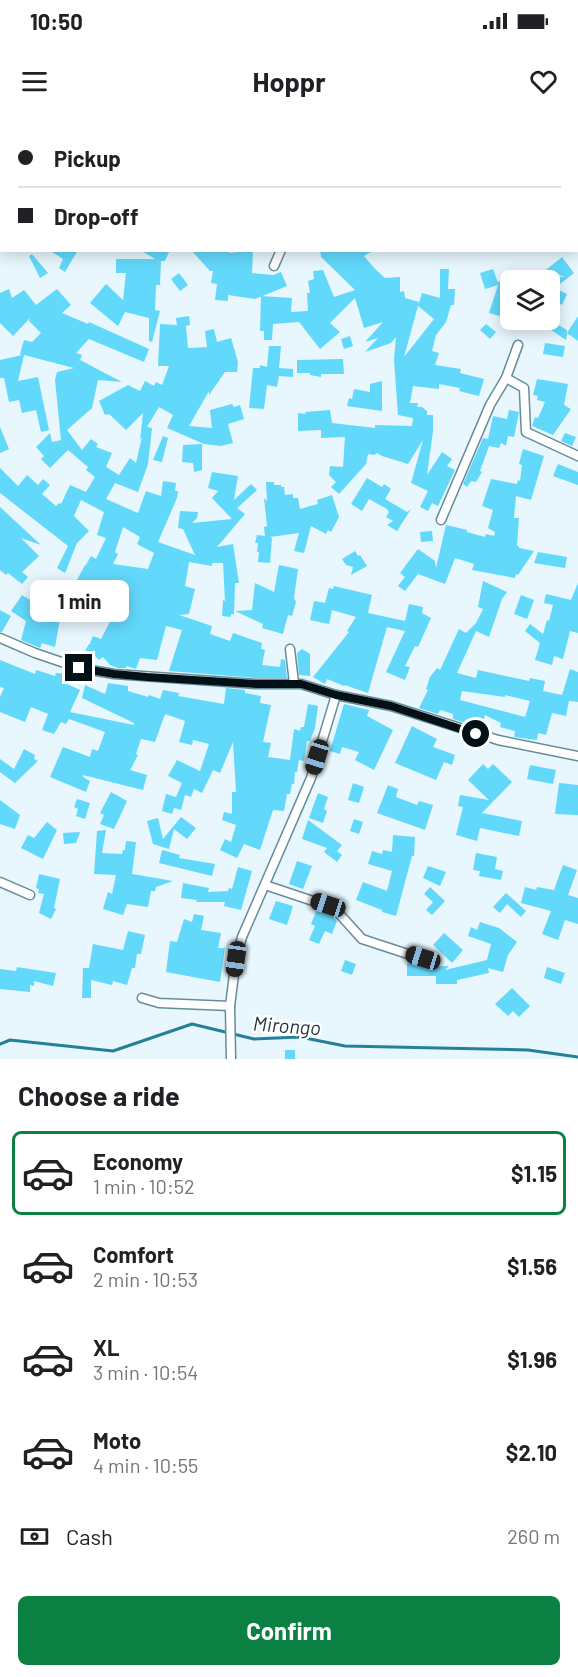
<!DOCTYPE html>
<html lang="en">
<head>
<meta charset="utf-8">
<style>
  :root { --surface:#fff; --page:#f6f6f6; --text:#202124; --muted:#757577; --line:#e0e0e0; --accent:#0b8043 }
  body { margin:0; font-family:Barlow,sans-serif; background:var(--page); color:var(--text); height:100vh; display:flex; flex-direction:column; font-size:22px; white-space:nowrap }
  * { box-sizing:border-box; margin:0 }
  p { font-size:20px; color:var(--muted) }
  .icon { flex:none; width:33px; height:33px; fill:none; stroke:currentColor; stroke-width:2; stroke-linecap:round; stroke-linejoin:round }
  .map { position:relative; height:939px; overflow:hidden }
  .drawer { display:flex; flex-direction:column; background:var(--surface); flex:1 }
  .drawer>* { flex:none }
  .top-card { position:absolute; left:0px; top:0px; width:579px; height:132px; box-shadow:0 3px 15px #0003; display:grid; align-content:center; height:132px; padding:0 18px; background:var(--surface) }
  .tools { position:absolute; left:500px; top:150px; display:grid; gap:12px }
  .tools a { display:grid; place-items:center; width:60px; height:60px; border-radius:9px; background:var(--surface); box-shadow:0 3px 15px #0003; font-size:30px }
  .end { position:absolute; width:27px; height:27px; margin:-14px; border:8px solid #031015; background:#fff; box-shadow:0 0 0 3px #fff }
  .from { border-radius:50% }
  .bubble { position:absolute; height:42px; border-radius:9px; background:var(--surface); box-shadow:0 3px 15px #0003; font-size:20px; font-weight:700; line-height:42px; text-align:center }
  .car { position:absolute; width:18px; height:36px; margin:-18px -9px; border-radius:8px; box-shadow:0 0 4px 2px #0007; background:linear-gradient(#222 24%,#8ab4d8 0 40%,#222 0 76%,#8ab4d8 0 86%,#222 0) }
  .top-card b { display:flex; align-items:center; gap:21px; height:57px; font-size:22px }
  .top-card b+b { border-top:2px solid var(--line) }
  .top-card i { width:15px; height:15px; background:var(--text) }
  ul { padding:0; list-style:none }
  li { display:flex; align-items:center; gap:18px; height:84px; margin:0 12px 9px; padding:0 6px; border:3px solid transparent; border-radius:9px }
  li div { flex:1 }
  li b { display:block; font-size:22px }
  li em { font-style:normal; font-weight:700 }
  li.active { border-color:var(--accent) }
  li>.icon { width:54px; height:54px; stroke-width:1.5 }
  h2 { padding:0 18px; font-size:27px; line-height:72px }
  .pay { display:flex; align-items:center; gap:15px; height:66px; padding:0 18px; font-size:22px }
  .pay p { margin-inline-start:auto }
  .action { display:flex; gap:12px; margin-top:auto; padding:12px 18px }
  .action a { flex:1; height:69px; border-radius:9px; background:var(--accent); color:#fff; font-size:24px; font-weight:700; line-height:69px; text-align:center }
  .status { display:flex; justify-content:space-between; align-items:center; height:42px; padding:0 30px; background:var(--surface); direction:ltr }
  .status svg { height:16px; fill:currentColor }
  header { display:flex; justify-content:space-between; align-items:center; height:78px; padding:0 18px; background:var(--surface); font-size:27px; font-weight:700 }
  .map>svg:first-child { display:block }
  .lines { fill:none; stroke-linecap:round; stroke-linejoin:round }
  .stream { stroke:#248099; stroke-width:3 }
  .building { fill:#62d8fb; fill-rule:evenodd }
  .minor-casing { stroke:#678c99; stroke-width:11 }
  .minor { stroke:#fff; stroke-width:8 }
  .route { stroke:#031015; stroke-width:8 }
  .labels { text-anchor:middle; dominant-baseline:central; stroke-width:5; stroke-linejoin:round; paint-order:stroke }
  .water-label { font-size:20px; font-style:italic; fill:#1e333a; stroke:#fff }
</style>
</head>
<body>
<div class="status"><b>10:50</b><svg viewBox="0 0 49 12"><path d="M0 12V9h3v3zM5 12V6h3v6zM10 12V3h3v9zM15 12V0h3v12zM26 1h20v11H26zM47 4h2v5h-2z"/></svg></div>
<header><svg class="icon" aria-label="menu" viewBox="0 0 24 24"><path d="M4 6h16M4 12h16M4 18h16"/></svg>Hoppr<svg class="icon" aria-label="heart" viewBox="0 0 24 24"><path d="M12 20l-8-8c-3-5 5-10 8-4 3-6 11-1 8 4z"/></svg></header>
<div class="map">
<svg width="578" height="939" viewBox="0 0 578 939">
  <rect width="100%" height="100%" fill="#e7f7fd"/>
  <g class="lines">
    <path class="stream" d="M0,924L10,920L113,931L192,904L254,919L300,917L345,926L528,930L578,937"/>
  </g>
  <g class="building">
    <path d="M49,130H78L65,152L59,148L63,139Z"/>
    <path d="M140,130H170L165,141H161L160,165H156L155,190L160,191L152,222L149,221V198L125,192L118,206L90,183L106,164L123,180L126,153H116V139H155Z"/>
    <path d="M191,130H229L230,133L253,130L252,153L273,155L281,152L287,166L255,179L228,175V181L215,180L217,164L211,163L213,151H210Z"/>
    <path d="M320,130H374L364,136L375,149L385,158L400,157V172L404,171L405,178L419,182L404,237L434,199L418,186L422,173L440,178V149H449L448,169H455L454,185H451L446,202L436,215L432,231L439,233L435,245L461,249L460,253L484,259L479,276L459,271L460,268L439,264V269L413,266L410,283H418L417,287H422L427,291V295H433V311L427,355L442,332L452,339L447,346L455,350L438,386L432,383L428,391L420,387L428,371L411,363L423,320L408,344L382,336L377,333L374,335L368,334L366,344L339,374L331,367L336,362L329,355L330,346L343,347L345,317L321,318V310L298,311V293L306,294L305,292L330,290L332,303L375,308V305L412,306L413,298L398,295L394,240L396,217L391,223L365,232L378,218L365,222L383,202L364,208L355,178L330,203L340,212L320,229L299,202L273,204L272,220H264V211H260L261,176L292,178L291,192L308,191L307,173H310L308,161L314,159L313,151L323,150L334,177L355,170L321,137Z"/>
    <path d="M32,134L48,153L40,158L29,136Z"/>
    <path d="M562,137L574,153L555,168L567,174L562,185L549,178V156L565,157L546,150Z"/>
    <path d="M493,149L498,163L499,161H510V199L489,193L498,165L485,169L480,153Z"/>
    <path d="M179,153L188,165L180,171L171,159Z"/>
    <path d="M9,169L12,178L24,170L36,185L57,169L71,185L62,193L88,204L89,202L149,229L144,242L89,219L76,233L82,235L80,240L122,262L98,260L92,288L67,310L82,330L91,319L98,324L96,327L112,333L106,347L119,355L130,338L136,343L142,317L140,320L143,293L126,310L109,294L105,295L99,281L128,265L140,271L145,261L154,266L156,262L162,265L169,246H158L160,204L177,205L176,198L189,196L190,205L186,206L188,228L207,227L205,211L214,209L217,222L231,218L238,242L237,252H225L209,275V271L189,306L212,308L210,290L232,284L234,287L240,285L244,299L228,304L233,323L221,326L204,324L167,308L173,295L159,287L147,307L152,308L148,344L138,372L115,363L106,379L138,393L146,371L161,376L163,361L176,363L175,371H178L177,378L158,422L195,435L183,409L178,408L180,391L198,392L197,398L192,403L232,399L212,378L218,371L208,368L212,352L238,356L234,380L251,364L257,370L237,388L245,394L217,427L233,424L239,463H235L234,494H231V497L222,496L223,480L225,481L223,443H212V446L189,442L185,466L195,469L189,494L179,495L212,506L210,514L230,521L233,513L262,523L261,529L265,530L262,545L280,547L281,539L285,540L287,558H256L169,551L182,510L166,506L157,540L140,538L136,549L127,546L126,548H118L110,545L103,537L99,540L94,535L85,531L89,524H91L90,523L93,516L101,519L116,490L106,488L113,473L99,487L93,486L90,490L69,475L85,445H86L91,436L96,439L106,418L97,415L104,392L81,380L74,396L89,411L77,423L65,453L57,448L68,426L0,373V348L18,366L27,355L38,365L43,359L50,365L42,374L56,386L59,383L61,384L70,365L86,372L95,357L86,350L88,347L68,330L50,348L41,339L44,336L36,327L50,313L52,322L61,320L55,260L57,252L74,248L24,235L18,261L38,257L49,310L41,312L36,290L22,293L19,280L9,282L4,258H0V240L22,235L20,234L24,220L32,222L41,213L29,201L30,198L13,216L0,203V173ZM123,407L140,417L137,424L154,433L148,449L113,444L118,434L115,432Z"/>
    <path d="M578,196V221L567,213L566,220L551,210L555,203L567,210V213Z"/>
    <path d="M486,204L496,212L490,219L480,210Z"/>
    <path d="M350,216L353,226L344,229L341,219Z"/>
    <path d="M545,223L565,226L563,237L543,234Z"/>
    <path d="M269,226H281L279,248L293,249V257L279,256L277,267L267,265L264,289L249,288L253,248H260V245L267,247Z"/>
    <path d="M343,239L344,254H321V257L310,255V253H297V240Z"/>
    <path d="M537,259L568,264L564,285L571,289L553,315L532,306L535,297L538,298L545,282L537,280L538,276L533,275Z"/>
    <path d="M382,261V291L347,286L349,278L352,279L354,269L370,272V264Z"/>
    <path d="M509,290L519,292L514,317L508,316L506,326L501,323L499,328L489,326L480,351L482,352L476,362L471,361L467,367L463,364L483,318L488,319L493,296L507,299Z"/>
    <path d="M0,307L9,329L0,333Z"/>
    <path d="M565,313L576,317L572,326L561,321Z"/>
    <path d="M163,316L168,318L162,342L153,340Z"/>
    <path d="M202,324V350L194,352L193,343L182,342L183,325Z"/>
    <path d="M523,329L544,336L531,380L516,376L514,398H519L517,426H519V428L534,431L518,455L516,454L515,458L472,450L474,444L455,438L445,464L418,454L405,471L398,466L405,457L400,453L418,429L435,441L436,448L446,405L467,410V412L485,417L486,414L494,416L495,412L488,408L493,390L482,386L491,359L517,364L518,360L520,361L522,345L519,344Z"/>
    <path d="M558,344L578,352V365L553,356Z"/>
    <path d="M367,358L382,367L384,364L391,369L385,379L407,392L411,389L397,411L387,405L393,401L386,397L389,392L387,389L369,379L362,391L351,384Z"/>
    <path d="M266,362H274V365H281V367H284L285,375L293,374V378H298L300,389L318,384L317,380L332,375L339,397L331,412L328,410L326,414L311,406L304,433L294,431L299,413L270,417L272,418L270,443L258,442L259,432H257L258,423H255L257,415L265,416L264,407L267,406L264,378L267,381Z"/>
    <path d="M0,387L41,425L21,418L39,436L22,452L28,457L22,464L8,453L6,455L0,450Z"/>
    <path d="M432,411L433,421L421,422L420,412Z"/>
    <path d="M355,431L358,436L360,435L367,446L351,455L353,447L346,445L342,439Z"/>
    <path d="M538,432L567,437L565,448L534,443Z"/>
    <path d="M279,445L298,449L294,478L296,482L292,496L288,495L283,514L262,508L263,504L235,491L252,490L255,463L274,472Z"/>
    <path d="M483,461L507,472L502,479L489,517L476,511L457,553L476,558L478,550L529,561L530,558L545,561L543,571L562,575L570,549L578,552V582L569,581L566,596L552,593L546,615L538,613L537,620L514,617L515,611L500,607L501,603L485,595L481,608L453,599V594L440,590L438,594L419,588L428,570L426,569L430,557L437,548L440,550L459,509L466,513L476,503L483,489L478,487ZM462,571L505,577V575L530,581L525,597L460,580Z"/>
    <path d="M578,463V513L570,511L563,539L554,536L552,545L535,540L540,523L525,511L530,504L543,514L547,500L549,501L553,485L544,483L546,474L571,480Z"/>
    <path d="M334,466L372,475L368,493L405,501L409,484L423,487L422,493L431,498L418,527L415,526L405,546L410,547L405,560L386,552L405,511L387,507L368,573L345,565L344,566L327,559L325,564L313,557L349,512L347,511L356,497L332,490L329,504L310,500L314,481L325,483L329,468L333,469Z"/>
    <path d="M22,475L35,483L31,491L50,500L53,497L60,499L55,527L42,523L40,528L21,520L26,501L11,491Z"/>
    <path d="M521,475L534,480L527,499L514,494Z"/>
    <path d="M0,490L11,496L2,512H0Z"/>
    <path d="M302,529L310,534V556L299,555L297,533Z"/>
    <path d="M0,540L35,554L36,550L55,556L56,553L66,554L65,563L80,570L70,592L134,605V603L82,578L85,565L105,574L108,563L128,566V571L148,577L149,575L160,579L163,570L179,573L178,576L224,584L226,568L245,570V573L261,576L260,583L271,585L263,622L271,623L268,637L290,640L294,609L300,611L301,607H304L308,584L318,586L315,608L310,621H307L304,641L299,640L297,652H295L294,664H292L290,674H287L284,691L273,690L260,730L244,724L237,738L220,730L225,719L231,722L236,705L222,700L224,692L232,694V672H236L233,622L220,653L213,650L202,673L194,669L191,677L185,675L181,690L174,688L172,694L162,691L166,674L176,677L182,663L168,656L177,640L200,651L209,624L193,620L192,625L179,622L185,601L165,594L155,622L141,619L136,634L138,635L130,650L147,655L143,670L83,655V657L90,661L86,672L50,657L63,627L90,637L92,629L98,631L105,612L69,599L66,604L61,602L54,614L42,610L48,594L31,587L25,602L0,592V577L4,568L0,567Z"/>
    <path d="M344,584L369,590L367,596L393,610L374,650L355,640L359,632L342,627L340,634L330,631Z"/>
    <path d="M412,606L437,619L433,627L455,635L452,645L444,642L436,660L395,643Z"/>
    <path d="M24,629L35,635L34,639L38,641L15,663L0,652V639L14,649Z"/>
    <path d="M483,644L488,649L493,644L512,662L482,693L522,701L519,716L480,708L477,721L456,715L463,687L458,686L460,675L489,680L468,660Z"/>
    <path d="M530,645L556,650L553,664L527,659Z"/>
    <path d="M353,663L364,667L359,683L348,680Z"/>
    <path d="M559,663L578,665V695L555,694Z"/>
    <path d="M388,665L398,669L396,677L417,685L419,681L433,685L425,710L377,693Z"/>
    <path d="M111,672L127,681L114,709L100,704L104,695L100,693Z"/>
    <path d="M318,673L328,677L324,689L327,691L323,703L309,698Z"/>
    <path d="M77,679L90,683L85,699L76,696L78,689L74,687Z"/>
    <path d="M0,680L20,695L15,709L0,704Z"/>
    <path d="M181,697L196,708L187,719L174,709L169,729L153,724L147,701L158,698L163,719Z"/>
    <path d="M354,699L363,702L359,714L350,711Z"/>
    <path d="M308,700L342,725L337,731L342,735L337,742L324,732L327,728L302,719Z"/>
    <path d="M47,702L57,710L43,739L21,728L28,715L34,718Z"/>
    <path d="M106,710L102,733L122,734L123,730H125L126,721L136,722L132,754L173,761L156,767L155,771H151L148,787L127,784L123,795L103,789L108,772L112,774L116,755L94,754L97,711Z"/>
    <path d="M80,712L76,723L64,724L63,713Z"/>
    <path d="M393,715L415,717L414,736H412L396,796L382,792V790L356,780L363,762L387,771L392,751L368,744L372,731L382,734L383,730L392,732Z"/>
    <path d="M162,730L180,735L179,738L215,744L212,756L159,743Z"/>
    <path d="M476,733L497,737L495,749L503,751L501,760L479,756L480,751L473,750Z"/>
    <path d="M297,741L312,746L303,769L289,764Z"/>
    <path d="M563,745L577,750L568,775L578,778V804L565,800L558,820L542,814L551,791L521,783L525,767L536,770L537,767L554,770Z"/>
    <path d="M428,746L446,752L440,766L423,758Z"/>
    <path d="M238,747L252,751L241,790L224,786L225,782H196L197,780L181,778L183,763L209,768L208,772L228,771L229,768L232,769Z"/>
    <path d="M39,754L60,759L54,788L56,789L51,799L39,793L44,774L38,773L39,769L36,768Z"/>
    <path d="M430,767L445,781L432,795L426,790L433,782L424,774Z"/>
    <path d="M506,773L526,791L521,797L507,784L500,793L493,787Z"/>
    <path d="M276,781L293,786L287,805L269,799Z"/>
    <path d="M317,789L330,794L337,801L332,814L325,811L319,824L309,820L315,806L311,804Z"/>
    <path d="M194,794L204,796L201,810L221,813L218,828H225L220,862L166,852L170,821L177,822L184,799L192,802Z"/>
    <path d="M480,802L499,808L517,822L508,835L503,852L488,848L489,853L457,860V864H436V856H407V843L426,845V847L449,846L445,850L487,840L491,824L468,816L471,807L477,810Z"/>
    <path d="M128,811L145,815L141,834H137L135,848H132L127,865L113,861L112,865L91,860V878H82L83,848H89L93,824L123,830Z"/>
    <path d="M444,813L463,830L452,843L433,825Z"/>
    <path d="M345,840L356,844L352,855L341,851Z"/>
    <path d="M17,847L56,853L53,866L34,861V866L30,865V872L0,869V849L16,851Z"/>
    <path d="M547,847L565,853L561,864L544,858Z"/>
    <path d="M512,868L530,886L519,897L513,891L508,896L495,884Z"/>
    <rect x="285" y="930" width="10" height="9"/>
  </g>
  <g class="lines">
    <g class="minor-casing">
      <g id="minor">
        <path d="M299,2L300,0"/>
        <path d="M274,146L281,130"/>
        <path d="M506,258L524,268L526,312L578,336"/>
        <path d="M441,400L490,285L506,258L518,225"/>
        <path d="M0,518L35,533L79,548L114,554L256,564H301L336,575L391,586L498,620L578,636"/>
        <path d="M290,529L294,563"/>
        <path d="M0,762L30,775"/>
        <path d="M265,765L334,788L362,819L423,839"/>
        <path d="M142,878L159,883L230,886"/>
        <path d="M231,939L230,886L236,839L242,817L311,658L336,575"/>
      </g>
    </g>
    <use href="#minor" class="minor"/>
  </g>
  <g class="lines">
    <path class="route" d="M79,548L114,554L147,557L256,564H301L336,575L391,586L476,614"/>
  </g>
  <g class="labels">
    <g class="water-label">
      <text transform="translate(287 905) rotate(4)">Mirongo</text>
    </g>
  </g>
</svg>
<div class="tools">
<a><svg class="icon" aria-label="layers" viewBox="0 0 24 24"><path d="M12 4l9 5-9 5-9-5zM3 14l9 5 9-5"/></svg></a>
</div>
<i class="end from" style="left:476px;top:614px"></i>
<i class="end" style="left:79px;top:548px"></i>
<div class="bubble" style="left:30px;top:460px;width:99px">1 min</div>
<i class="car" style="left:317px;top:637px;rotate:197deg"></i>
<i class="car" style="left:328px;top:785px;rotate:288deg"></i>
<i class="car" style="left:423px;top:838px;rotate:287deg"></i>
<i class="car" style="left:236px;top:839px;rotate:188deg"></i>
<div class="top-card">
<b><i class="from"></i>Pickup</b>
<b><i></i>Drop-off</b>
</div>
</div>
<section class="drawer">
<h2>Choose a ride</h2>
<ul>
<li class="active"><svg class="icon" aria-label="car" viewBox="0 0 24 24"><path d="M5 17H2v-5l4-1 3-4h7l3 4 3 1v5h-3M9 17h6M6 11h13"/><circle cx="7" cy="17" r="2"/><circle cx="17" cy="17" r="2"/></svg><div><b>Economy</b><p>1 min · 10:52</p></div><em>$1.15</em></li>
<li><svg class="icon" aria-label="car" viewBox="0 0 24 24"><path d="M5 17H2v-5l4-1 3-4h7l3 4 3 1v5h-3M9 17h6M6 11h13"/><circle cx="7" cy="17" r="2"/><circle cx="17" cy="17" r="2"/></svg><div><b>Comfort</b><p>2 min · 10:53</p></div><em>$1.56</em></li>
<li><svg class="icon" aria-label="car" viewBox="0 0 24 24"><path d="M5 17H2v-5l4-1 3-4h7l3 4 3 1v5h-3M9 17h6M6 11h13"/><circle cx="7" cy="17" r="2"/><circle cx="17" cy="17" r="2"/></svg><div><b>XL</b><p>3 min · 10:54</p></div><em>$1.96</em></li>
<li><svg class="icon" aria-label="car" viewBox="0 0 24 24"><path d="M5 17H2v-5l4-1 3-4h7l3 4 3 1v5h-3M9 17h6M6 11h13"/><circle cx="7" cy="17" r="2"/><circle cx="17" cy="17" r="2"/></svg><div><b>Moto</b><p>4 min · 10:55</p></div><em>$2.10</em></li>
</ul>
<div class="pay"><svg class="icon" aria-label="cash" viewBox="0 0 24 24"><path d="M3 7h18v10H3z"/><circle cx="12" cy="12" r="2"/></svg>Cash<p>260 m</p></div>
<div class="action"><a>Confirm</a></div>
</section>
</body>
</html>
